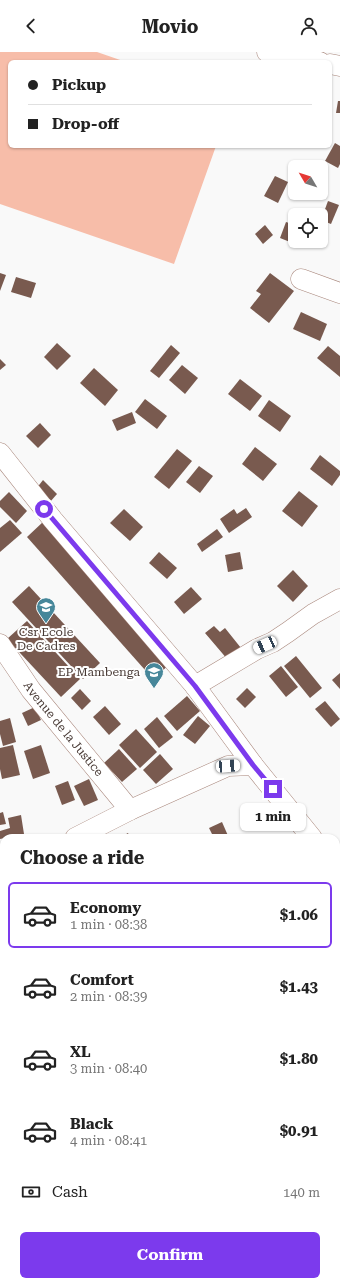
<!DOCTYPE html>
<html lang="en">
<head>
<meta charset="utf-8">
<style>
  :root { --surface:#fff; --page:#f2f2f2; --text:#222; --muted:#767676; --line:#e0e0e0; --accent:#7c3aed }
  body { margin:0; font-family:"Roboto Serif",serif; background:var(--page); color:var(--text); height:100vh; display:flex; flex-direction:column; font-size:15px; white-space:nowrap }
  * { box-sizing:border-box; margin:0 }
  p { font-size:13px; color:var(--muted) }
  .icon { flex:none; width:22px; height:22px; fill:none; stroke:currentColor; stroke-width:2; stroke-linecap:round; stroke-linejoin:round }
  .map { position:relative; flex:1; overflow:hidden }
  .details { position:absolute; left:0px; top:782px; width:340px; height:452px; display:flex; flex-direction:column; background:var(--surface); border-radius:12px 12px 0 0; box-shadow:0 1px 3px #0004 }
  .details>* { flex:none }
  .banner { position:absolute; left:8px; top:8px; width:324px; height:88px; border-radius:6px; box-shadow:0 1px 3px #0004; display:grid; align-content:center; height:88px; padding:0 20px; background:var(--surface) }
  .needle { width:26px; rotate:309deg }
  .controls { position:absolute; left:288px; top:108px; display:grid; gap:8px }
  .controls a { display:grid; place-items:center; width:40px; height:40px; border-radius:6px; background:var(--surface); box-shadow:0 1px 3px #0004; font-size:20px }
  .end { position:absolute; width:18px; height:18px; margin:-9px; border:5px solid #7c3aed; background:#fff; box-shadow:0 0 0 2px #fff }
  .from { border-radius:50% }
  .bubble { position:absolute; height:28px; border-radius:6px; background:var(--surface); box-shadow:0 1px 3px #0004; font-size:13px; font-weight:700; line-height:28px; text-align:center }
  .car { position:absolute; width:12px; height:24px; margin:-12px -6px; border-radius:5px; box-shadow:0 0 3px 1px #0007; background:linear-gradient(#fff 24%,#345 0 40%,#fff 0 76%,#345 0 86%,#fff 0) }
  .banner b { display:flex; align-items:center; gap:14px; height:38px; font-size:15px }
  .banner b+b { border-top:1px solid var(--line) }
  .banner i { width:10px; height:10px; background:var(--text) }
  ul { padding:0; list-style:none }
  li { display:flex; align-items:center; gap:12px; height:66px; margin:0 8px 6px; padding:0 12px; border:2px solid transparent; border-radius:6px }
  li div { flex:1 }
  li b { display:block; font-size:15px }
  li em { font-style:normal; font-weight:700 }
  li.selected { border-color:var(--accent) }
  li>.icon { width:36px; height:36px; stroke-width:1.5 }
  h2 { padding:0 20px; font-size:18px; line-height:48px }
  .pay { display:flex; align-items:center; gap:10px; height:44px; padding:0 20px; font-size:15px }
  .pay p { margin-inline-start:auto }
  .cta { display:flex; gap:8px; margin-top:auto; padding:8px 20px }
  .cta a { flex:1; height:46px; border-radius:6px; background:var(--accent); color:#fff; font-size:16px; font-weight:700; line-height:46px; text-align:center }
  header { display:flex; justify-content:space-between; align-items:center; height:52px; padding:0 20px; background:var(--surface); font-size:18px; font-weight:700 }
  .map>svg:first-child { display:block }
  .green { fill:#f7bda9 }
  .building { fill:#795a4f }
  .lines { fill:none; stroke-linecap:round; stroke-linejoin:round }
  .street-casing { stroke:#a9877c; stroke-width:21 }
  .street { stroke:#fff; stroke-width:20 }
  .route { stroke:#7c3aed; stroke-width:5 }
  .labels { text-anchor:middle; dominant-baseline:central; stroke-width:4; stroke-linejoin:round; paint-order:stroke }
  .poi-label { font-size:12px; fill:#463833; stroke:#fff }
  .street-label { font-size:12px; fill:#463833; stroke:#fff }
</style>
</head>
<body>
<header><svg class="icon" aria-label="back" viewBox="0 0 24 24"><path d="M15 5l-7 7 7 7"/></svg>Movio<svg class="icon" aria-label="person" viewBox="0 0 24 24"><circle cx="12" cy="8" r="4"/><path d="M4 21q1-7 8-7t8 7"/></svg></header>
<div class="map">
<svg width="340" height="1234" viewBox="0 0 340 1234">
  <rect width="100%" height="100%" fill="#f9f9f9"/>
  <path class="green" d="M0,0H97L126,10H10V94H216L174,212L0,152Z"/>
  <g class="building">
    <path d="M338,49H340V61H336Z"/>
    <path d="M335,91L340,94V112L338,116L325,109Z"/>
    <path d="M275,124L288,130L278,151L264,144Z"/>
    <path d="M328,149L339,153L331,172L321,168Z"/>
    <path d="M286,170L295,173V189H302L300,194L280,186Z"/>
    <path d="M265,173L273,183L263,192L255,182Z"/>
    <path d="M0,221L6,223L0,239Z"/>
    <path d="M270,221L294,239L269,271L250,256L261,242L256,239Z"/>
    <path d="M16,225L36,231L31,246L11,240Z"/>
    <path d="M301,260L327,272L320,289L293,277Z"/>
    <path d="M57,291L71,304L57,318L44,305Z"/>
    <path d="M171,293L180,301L159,326L150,319Z"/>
    <path d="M328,294L340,304V325L317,306Z"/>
    <path d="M0,307L6,313L0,318Z"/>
    <path d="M182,313L198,326L185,342L169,328Z"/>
    <path d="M94,316L118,338L105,354L80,331Z"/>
    <path d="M240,327L262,344L250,359L228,342Z"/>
    <path d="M145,347L167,364L157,377L135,360Z"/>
    <path d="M269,348L291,364L280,380L258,364Z"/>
    <path d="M132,360L136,371L117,379L112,368Z"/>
    <path d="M40,371L51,383L38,396L26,384Z"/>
    <path d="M255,395L277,412L263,429L242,412Z"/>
    <path d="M177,397L192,409L169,437L154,425Z"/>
    <path d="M320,403L340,419V423L332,434L310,417Z"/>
    <path d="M199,414L213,424L200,441L186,430Z"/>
    <path d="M43,428L57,442L50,450L36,437Z"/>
    <path d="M299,439L318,454L302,475L282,459Z"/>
    <path d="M9,440L27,459L16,471L0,455V449Z"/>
    <path d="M246,456L252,465L229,481L220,467L234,457L237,462Z"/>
    <path d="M124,457L143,475L130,489L110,471Z"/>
    <path d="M10,468L22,481L0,500V476Z"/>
    <path d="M44,469L170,612L153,627L27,485Z"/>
    <path d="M217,477L223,485L202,500L197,492Z"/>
    <path d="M159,500L177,516L167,527L149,511Z"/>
    <path d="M240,500L243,517L228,520L225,503Z"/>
    <path d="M293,518L308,534L293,550L277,534Z"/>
    <path d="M29,534L100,611L83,627L12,550Z"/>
    <path d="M191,535L202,547L184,562L174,550Z"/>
    <path d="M27,569L80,627L61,645L7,587Z"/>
    <path d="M214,574L220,580L225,576L241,596L228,608L205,581Z"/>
    <path d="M296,604L322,636L310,646L284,614Z"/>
    <path d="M281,614L298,635L286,645L269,624Z"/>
    <path d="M340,621V637L332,628Z"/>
    <path d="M247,636L256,645L245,656L236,647Z"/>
    <path d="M80,637L91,649L82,658L71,646Z"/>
    <path d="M187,644L200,659L177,679L164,664Z"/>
    <path d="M325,649L340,667L331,675L315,657Z"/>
    <path d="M105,654L121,672L109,683L93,665Z"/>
    <path d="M35,655L41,668L28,674L22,661Z"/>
    <path d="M198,664L210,674L195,692L183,683Z"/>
    <path d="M157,665L173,685L159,696L144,677Z"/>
    <path d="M10,666L16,690L3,694L0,682V669Z"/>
    <path d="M136,677L157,700L140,716L119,693Z"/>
    <path d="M13,693L20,723L2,727L0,717V696Z"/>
    <path d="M41,693L50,721L33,727L24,699Z"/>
    <path d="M119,697L137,717L122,730L104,711Z"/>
    <path d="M160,702L173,717L156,732L143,718Z"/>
    <path d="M89,727L98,748L84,754L74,734Z"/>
    <path d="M68,729L75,748L62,753L55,734Z"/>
    <path d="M3,760L6,772L0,773V761Z"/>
    <path d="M21,763L24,782L0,787V779L10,776L8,766Z"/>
    <path d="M222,770L229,786H214L209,776Z"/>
    <path d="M128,781L130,786H119Z"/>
    <path d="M340,882V908L336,901V884Z"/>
    <path d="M337,912L340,917V931L336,933V913Z"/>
    <path d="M336,991L340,999V1002L336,1004Z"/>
    <path d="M336,1092H340V1111H337Z"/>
    <rect x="286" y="1230" width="29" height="4"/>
    <path d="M323,1230H335L336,1234H324Z"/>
  </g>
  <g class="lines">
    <g class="street-casing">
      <g id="street">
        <path d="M267,0L320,10"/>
        <path d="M330,12L340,14"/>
        <path d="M301,227L340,241"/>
        <path d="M0,401L53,468L195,634"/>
        <path id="s1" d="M0,592L31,638L130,758"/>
        <path d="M253,713L195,634L257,597L273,590L288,580L313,562L340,547"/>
        <path d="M75,786L130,758L228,714L253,713L312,786"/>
        <path d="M336,815L340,820"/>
        <path d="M0,818L4,816"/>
        <path d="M336,866L340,864"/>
        <path d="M0,972L4,971"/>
      </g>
    </g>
    <use href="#street" class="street"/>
  </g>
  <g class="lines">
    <path class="route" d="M44,457L195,634L253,713L273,737"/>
  </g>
  <defs>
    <g id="school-pin" transform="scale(1)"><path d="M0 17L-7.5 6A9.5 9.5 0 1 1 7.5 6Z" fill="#47879a" stroke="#fff"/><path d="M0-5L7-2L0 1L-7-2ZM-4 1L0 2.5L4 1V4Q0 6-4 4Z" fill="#fff"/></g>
  </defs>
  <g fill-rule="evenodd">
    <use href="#school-pin" x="46" y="555"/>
    <use href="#school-pin" x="154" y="620"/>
  </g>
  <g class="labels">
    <g class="poi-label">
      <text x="46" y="580">Csr Ecole<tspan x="46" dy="14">De Cadres</tspan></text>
      <text x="140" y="620" text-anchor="end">EP Mambenga</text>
    </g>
    <g class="street-label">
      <text stroke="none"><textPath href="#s1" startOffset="106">Avenue de la Justice</textPath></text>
    </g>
  </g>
</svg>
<div class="controls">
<a><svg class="needle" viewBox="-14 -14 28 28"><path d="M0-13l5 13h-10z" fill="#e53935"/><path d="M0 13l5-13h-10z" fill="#767676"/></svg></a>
<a><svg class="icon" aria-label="locate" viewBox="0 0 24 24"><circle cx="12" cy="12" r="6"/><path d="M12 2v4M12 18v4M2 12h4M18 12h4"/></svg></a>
</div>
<i class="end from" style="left:44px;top:457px"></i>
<i class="end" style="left:273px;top:737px"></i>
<div class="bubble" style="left:240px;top:751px;width:66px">1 min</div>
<i class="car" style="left:265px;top:593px;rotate:246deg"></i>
<i class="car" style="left:228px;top:714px;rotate:86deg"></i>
<div class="banner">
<b><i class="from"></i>Pickup</b>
<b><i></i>Drop-off</b>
</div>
<section class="details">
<h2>Choose a ride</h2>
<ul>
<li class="selected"><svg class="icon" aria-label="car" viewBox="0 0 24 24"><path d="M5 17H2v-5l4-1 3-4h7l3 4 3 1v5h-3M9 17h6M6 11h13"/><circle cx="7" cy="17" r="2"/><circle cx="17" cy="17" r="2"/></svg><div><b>Economy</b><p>1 min · 08:38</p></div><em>$1.06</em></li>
<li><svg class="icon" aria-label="car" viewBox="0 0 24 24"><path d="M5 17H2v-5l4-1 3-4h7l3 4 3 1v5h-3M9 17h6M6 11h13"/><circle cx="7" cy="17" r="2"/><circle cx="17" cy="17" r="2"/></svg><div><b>Comfort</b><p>2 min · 08:39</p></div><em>$1.43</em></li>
<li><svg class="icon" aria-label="car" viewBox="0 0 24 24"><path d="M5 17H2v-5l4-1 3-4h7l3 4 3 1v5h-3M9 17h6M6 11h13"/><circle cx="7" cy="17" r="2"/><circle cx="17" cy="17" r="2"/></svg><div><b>XL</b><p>3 min · 08:40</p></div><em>$1.80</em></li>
<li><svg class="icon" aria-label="car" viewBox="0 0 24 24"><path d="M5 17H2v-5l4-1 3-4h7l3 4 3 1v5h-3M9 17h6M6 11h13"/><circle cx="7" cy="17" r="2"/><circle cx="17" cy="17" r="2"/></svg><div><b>Black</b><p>4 min · 08:41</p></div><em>$0.91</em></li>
</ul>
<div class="pay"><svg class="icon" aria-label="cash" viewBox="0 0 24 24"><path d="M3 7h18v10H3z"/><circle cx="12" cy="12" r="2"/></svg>Cash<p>140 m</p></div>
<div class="cta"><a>Confirm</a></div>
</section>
</div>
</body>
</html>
